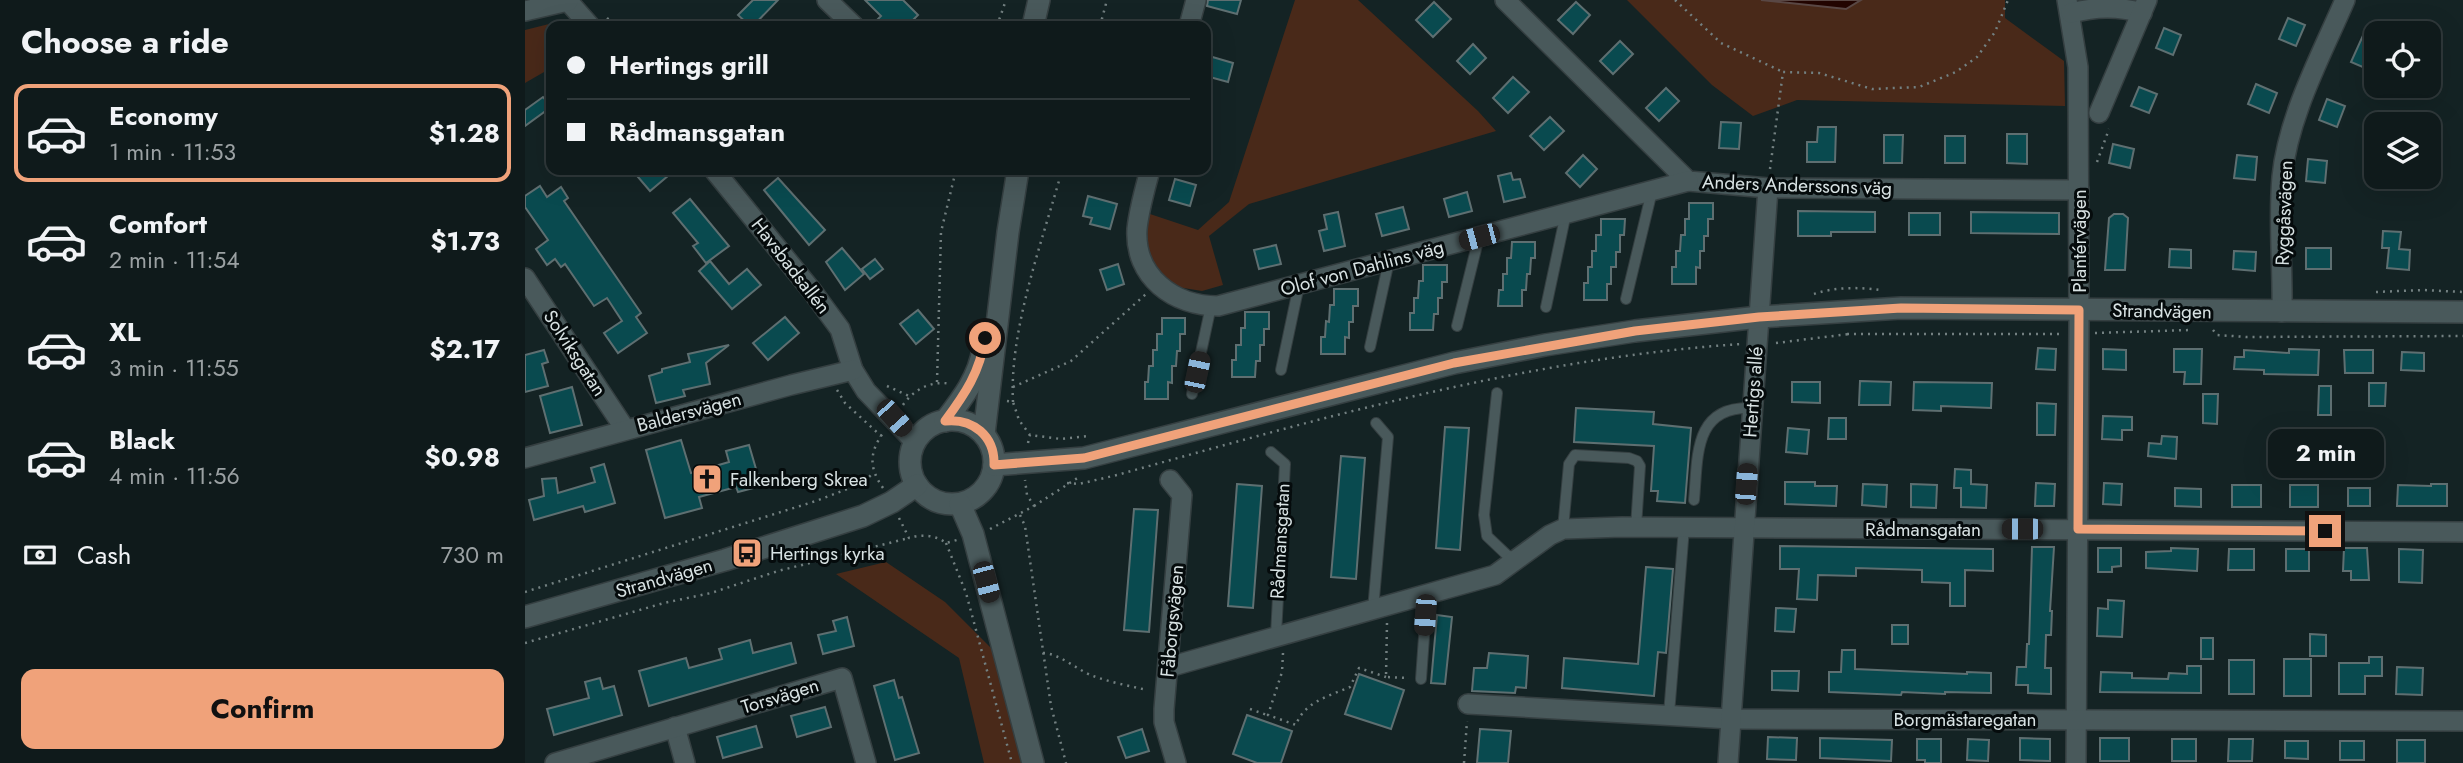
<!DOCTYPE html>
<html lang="en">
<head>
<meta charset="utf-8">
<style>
  :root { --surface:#0f1a1b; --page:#182324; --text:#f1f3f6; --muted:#9ba1a3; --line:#2f383a; --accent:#f0a27a }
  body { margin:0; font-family:Jost,sans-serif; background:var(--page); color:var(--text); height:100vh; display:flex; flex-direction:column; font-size:26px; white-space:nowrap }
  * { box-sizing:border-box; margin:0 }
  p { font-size:23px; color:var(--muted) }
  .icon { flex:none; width:38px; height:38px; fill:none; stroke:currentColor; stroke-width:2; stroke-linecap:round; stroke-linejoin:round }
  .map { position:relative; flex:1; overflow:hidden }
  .drawer { display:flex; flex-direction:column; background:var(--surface); width:525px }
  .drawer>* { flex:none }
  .guide { position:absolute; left:21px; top:21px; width:665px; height:154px; border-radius:14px; box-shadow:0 7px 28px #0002,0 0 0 2px var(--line); display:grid; align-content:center; height:154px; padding:0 21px; background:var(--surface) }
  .tools { position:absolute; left:1839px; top:21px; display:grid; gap:14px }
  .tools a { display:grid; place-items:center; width:77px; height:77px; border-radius:14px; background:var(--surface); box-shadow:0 7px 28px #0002,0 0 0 2px var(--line); font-size:35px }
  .end { position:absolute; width:32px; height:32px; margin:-16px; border:9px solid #f0a27a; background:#111; box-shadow:0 0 0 4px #111 }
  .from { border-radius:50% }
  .bubble { position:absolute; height:49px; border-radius:14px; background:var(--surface); box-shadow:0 7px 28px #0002,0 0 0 2px var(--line); font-size:23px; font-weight:700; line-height:49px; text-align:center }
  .car { position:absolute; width:21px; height:42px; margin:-21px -10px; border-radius:9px; box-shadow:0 0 5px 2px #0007; background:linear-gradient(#222 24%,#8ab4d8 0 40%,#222 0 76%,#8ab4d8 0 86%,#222 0) }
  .guide b { display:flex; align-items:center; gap:24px; height:66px; font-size:26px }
  .guide b+b { border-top:2px solid var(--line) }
  .guide i { width:18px; height:18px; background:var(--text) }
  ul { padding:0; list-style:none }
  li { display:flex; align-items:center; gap:21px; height:98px; margin:0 14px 10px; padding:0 7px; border:4px solid transparent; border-radius:14px }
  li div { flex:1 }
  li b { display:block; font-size:26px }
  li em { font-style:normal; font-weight:700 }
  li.selected { border-color:var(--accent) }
  li>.icon { width:63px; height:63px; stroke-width:1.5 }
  h2 { padding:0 21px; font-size:32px; line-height:84px }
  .pay { display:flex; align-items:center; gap:18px; height:77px; padding:0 21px; font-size:26px }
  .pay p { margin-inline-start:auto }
  .button { display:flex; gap:14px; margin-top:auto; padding:14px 21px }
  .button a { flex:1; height:80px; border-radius:14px; background:var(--accent); color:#111; font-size:28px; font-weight:700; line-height:80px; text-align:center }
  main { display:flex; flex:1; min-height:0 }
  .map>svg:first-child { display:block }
  .green { fill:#492919 }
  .water { fill:#220400; stroke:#594744; stroke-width:2 }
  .building { fill:#094a4f; stroke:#5e6f71; stroke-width:2 }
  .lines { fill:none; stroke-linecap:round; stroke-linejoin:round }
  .service-casing { stroke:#353f41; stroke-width:12 }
  .minor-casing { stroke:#353f41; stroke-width:22 }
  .tertiary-casing { stroke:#353f41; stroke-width:24 }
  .path { stroke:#738081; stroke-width:2.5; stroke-dasharray:2 5; stroke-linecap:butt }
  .service { stroke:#49595b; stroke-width:10 }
  .minor { stroke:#49595b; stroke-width:19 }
  .tertiary { stroke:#49595b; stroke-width:21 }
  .route { stroke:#f0a27a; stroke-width:9 }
  .labels { text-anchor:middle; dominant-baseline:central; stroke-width:6; stroke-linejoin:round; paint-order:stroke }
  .street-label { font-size:19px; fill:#d8e2e3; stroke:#050b0c }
  .poi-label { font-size:19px; fill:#d8e2e3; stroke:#050b0c; text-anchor:start }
</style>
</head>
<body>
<main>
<section class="drawer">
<h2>Choose a ride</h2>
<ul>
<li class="selected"><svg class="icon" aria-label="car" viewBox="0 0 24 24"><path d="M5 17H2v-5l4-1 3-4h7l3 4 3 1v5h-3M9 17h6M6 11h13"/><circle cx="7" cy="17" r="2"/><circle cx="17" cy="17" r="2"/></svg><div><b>Economy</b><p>1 min · 11:53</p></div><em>$1.28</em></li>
<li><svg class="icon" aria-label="car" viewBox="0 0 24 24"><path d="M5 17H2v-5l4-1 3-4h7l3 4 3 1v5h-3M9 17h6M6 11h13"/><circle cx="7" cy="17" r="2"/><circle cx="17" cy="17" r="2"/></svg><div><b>Comfort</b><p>2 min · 11:54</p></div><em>$1.73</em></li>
<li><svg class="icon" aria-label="car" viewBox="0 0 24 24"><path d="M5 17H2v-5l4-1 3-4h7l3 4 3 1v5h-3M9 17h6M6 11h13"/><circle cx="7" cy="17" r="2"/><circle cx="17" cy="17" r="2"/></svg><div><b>XL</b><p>3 min · 11:55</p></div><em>$2.17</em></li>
<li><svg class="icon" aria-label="car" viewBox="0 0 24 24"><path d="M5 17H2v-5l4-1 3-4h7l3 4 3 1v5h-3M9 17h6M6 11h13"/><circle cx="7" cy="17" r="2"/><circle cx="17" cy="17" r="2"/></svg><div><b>Black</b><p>4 min · 11:56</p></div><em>$0.98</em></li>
</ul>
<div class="pay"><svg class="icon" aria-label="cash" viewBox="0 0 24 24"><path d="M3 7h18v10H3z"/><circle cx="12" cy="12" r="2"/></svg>Cash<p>730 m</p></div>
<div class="button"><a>Confirm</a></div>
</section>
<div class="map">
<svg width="1938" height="763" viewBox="0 0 1938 763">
  <rect width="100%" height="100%" fill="#142324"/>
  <g class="green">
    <path d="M770,0H833L953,111L971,131L724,204L684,236L698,285L677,291L646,286C624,259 618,249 622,213L673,230L704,202Z"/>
    <path d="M1102,0H1236L1321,9L1336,0H1480V18L1539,61L1540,106L1272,100L1228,116L1187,85Z"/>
    <path d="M28,23L31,26H26V68L0,83V30Z"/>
    <path d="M361,562L420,602L473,655L502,763H459L434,658L311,574Z"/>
  </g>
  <path class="water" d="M1236,0H1336L1321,9Z"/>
  <g class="building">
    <path d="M228,0H253L228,26H225L213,15Z"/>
    <path d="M340,0H378L393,15L382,26H346L356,16Z"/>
    <path d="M683,0H716L712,14L682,6Z"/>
    <path d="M909,2L926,19L908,37L891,20Z"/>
    <path d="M1051,2L1065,15L1048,34L1033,20Z"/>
    <path d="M1763,18L1780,25L1771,46L1754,39Z"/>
    <path d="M1639,28L1656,35L1648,55L1631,48Z"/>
    <path d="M1840,31L1852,36V61L1847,71L1826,62Z"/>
    <path d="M1095,41L1108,54L1088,74L1075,61Z"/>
    <path d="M948,44L961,58L945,74L932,61Z"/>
    <path d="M684,56L708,63L703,82L681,76Z"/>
    <path d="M988,77L1004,92L983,113L968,98Z"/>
    <path d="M1731,84L1752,93L1744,113L1723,104Z"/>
    <path d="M1614,87L1632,94L1624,113L1606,106Z"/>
    <path d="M1141,88L1154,101L1134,121L1121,108Z"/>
    <path d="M18,97L26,107L0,126V110Z"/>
    <path d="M1802,99L1820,106L1812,127L1794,120Z"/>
    <path d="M1025,117L1039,131L1019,150L1005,136Z"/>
    <path d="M1196,122L1216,123L1214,149L1194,148Z"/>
    <path d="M1293,127H1311L1310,162H1282V142H1292Z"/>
    <path d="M1482,134H1502V164L1482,163Z"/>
    <path d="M1359,135H1378L1377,163H1359Z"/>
    <rect x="1420" y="136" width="20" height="27"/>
    <path d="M1588,144L1609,149L1605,168L1584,163Z"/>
    <path d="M1058,155L1072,169L1055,187L1041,173Z"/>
    <path d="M1712,155L1732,157L1730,180L1709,178Z"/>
    <path d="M1783,159L1802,161L1800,183L1781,181Z"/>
    <path d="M107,170H150L125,191Z"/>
    <path d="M986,173L988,180L995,179L1000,197L979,202L973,176Z"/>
    <path d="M253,178L300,230L284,245L239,190Z"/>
    <path d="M650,179L671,185L665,206L644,200Z"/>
    <path d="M15,186L22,197L36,187L43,198L39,201L116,313L111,317L122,333L93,353L79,333L97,321L82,298L69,306L40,264L36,267L30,259L22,265L11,249L23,240L0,207V196Z"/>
    <path d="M942,192L947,211L924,217L919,199Z"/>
    <path d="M563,196L592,204L585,229L565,224L567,218L558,216Z"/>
    <path d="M165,199L204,246L181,263L168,246L173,243L148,213Z"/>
    <path d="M1164,203H1188V219H1183V236H1179V251H1175V268L1171,267V284H1147V267H1151V251H1155L1156,235H1160V219H1164Z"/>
    <path d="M878,207L884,229L857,236L851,214Z"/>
    <path d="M1273,211L1350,212V232H1306V236H1273Z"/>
    <path d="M813,212L820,246L799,251L794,231L802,229L799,215Z"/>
    <path d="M1446,212L1534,213V234L1446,233Z"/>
    <rect x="1384" y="213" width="31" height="22"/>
    <path d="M1589,214H1598L1603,218L1600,270H1580L1584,218Z"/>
    <path d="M1076,219H1100L1099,235H1095V252H1091V267H1086V284H1082V300H1059V283H1063V267H1067V251H1071V235H1076Z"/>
    <path d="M1858,231L1876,232L1874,249L1885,250L1884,270L1862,268L1864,248H1857Z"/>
    <path d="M987,242H1010V258H1006L1005,274H1002L1001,290H997V306H973L974,290H978V274H982V258H986Z"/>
    <path d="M751,245L756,264L734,269L729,250Z"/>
    <path d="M317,248L339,274L320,290L301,262Z"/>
    <rect x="1781" y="248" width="25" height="21"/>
    <path d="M1645,249L1666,250V268L1644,267Z"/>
    <path d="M1709,251L1731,252L1730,271L1708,269Z"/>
    <path d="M350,259L358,269L345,279L337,269Z"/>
    <path d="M185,261L204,284L222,269L236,285L207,309L174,271Z"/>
    <path d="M593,264L599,284L582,290L575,270Z"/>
    <path d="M898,265H922V282H917V298H913V314H909L908,330H885V313H889V298H893L894,281H898Z"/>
    <path d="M809,289H833V306H828V322H824V338L820,337V354H796V337H800L801,321L804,322L805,305H809Z"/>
    <path d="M393,310L409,329L391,344L375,324Z"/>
    <path d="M720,312H744V329H739V345H735V361H731L730,377H707V360H711V345H716V328H720Z"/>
    <path d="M260,317L274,333L243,360L228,343Z"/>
    <path d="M637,318H660V334H655V351H652L651,366H647V383L643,382V399H620V382H623L624,366H628V350H632V334H637Z"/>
    <path d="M204,345L181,363L185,384L158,390L160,396L131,403L124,376L137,372V369L165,362L163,354Z"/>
    <path d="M1513,348L1531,349L1530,370L1511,369Z"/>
    <path d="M1578,349L1601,350V370L1578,369Z"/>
    <path d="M1649,349H1677L1676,384H1659L1660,372H1649Z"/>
    <path d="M1764,349L1794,350L1793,375L1739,374V370L1709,369L1710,357H1719V350L1764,353Z"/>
    <path d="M19,350L23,362L17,364L23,386L0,392V355Z"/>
    <path d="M1819,350H1848V373H1820Z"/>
    <path d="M1877,352L1899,353V371L1876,370Z"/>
    <path d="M1335,381L1366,382L1365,405H1334Z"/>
    <path d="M1267,382H1295V403L1267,402Z"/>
    <path d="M1389,382L1467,383L1466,408L1416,406V411L1388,410Z"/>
    <path d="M1844,383H1861L1860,406H1844Z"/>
    <path d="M1794,386H1806V415H1793Z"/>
    <path d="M47,387L57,425L25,433L15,396Z"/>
    <path d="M1678,394H1693L1692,424L1678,423Z"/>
    <path d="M1512,403L1531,404L1530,435H1512Z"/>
    <path d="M1051,408L1129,412L1128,424L1166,428L1160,503L1132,501L1133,491H1126L1129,446L1049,442Z"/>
    <path d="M1578,416L1607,417V430H1597V440L1577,439Z"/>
    <path d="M1304,418H1321V439H1303Z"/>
    <path d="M920,427L944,428L935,550L911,548Z"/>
    <path d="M1263,428L1284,430L1282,454L1261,452Z"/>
    <path d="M1637,436L1652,437L1651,459L1623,456L1624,443L1636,444Z"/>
    <path d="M156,440L166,473L204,462L201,451L224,445L236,486L213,492L211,487L174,497L177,508L140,518L121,450Z"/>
    <path d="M816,456L840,458L831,579L806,577Z"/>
    <path d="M79,464L90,503L60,512L58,506L9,520L4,500L19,496L17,479L31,478L33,493L70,482L66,468Z"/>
    <path d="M1430,469L1446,470V484L1462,485L1461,508L1436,507V488H1429Z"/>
    <path d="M1260,482H1290V486H1312L1311,506L1260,504Z"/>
    <path d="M1511,483L1530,484L1529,506H1510Z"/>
    <path d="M1579,483L1597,484L1596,505L1578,504Z"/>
    <path d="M712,484L737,486L728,608L703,606Z"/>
    <path d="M1338,484L1362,485L1361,507L1337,505Z"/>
    <path d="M1386,484L1412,485L1411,508L1386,507Z"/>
    <path d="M1906,484H1922V506H1872L1873,485L1906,486Z"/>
    <rect x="1707" y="485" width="29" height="22"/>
    <rect x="1765" y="485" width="28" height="22"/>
    <path d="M1650,488L1676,489V507L1650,506Z"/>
    <rect x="1823" y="488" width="22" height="18"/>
    <path d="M609,509L633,510L624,632L599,630Z"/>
    <path d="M1255,546L1468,549V571L1440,570V606H1425V583L1397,582V570L1331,568V576L1293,575L1292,600L1272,599L1274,569H1255Z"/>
    <path d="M1507,547H1529L1525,611H1527L1526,635H1521L1520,668H1526V694L1503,693V685H1491L1492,667H1501L1502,644H1504Z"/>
    <path d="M1573,548H1596V566L1587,567V572H1573Z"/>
    <path d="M1646,548L1673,549L1672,571L1621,568V552L1646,551Z"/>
    <path d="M1819,548H1842L1844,580H1826V571H1818Z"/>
    <path d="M1704,549H1729V570H1703Z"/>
    <rect x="1761" y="549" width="23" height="22"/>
    <path d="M1874,549L1898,550L1897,583L1874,582Z"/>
    <path d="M1121,567L1148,569L1141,653L1133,652L1129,696L1037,688L1039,658L1113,664Z"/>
    <path d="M1583,600L1599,601L1597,637L1572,636L1573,608L1583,609Z"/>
    <path d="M1251,608L1271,609L1269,632L1250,631Z"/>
    <path d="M912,615L927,617L920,684L906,683Z"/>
    <path d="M322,617L329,646L298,654L293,635L311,631L308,621Z"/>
    <rect x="1367" y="625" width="16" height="19"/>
    <path d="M1785,634L1801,635V656H1785Z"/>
    <rect x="1676" y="638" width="12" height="21"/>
    <path d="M225,640L228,653L266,643L271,663L124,706L114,671L161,658L164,668L197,659L194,649Z"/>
    <path d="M1317,650H1330V669L1442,674V672L1466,673V693L1420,692V694L1377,692L1376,695L1304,692V672H1316Z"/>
    <path d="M964,653L1003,656L1001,688L991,687L990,693L947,691L949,668H962Z"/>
    <path d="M1844,657H1857V676H1840V694H1814V663H1844Z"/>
    <rect x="1759" y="659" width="27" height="37"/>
    <rect x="1704" y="660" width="25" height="34"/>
    <path d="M1662,666H1676V693L1575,692L1576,672L1607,673V678L1643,679L1644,673L1662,674Z"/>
    <path d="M1872,667L1898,668L1897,695L1871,694Z"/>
    <path d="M1247,671H1274L1273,691L1247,690Z"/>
    <path d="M834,674L879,690L866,729L820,714Z"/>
    <path d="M75,678L78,689L89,686L97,715L29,735L22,709L64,698L60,682Z"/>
    <path d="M369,680L374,698L377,697L394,753L370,760L349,686Z"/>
    <path d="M300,707L306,727L272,737L266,716Z"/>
    <path d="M722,715L767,731L756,763H732L708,754Z"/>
    <path d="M231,726L237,747L198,758L192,737Z"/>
    <path d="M617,729L624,751L601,758L593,737Z"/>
    <path d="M955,729L986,731L983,763H952Z"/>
    <path d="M1243,737L1272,738L1271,760L1242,759Z"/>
    <path d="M1295,738L1367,740L1366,761L1295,758Z"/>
    <path d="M1495,738L1525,739V761L1495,760Z"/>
    <rect x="1575" y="738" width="29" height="23"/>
    <path d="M1392,739H1416V763H1400V760H1392Z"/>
    <path d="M1443,739L1464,740L1463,761L1442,760Z"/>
    <rect x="1647" y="739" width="24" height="22"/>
    <path d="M1704,739H1728L1727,761H1703Z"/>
    <rect x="1872" y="740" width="28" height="23"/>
    <path d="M1760,741H1783V759L1760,758Z"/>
    <rect x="1815" y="741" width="24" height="19"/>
  </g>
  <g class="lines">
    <g class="service-casing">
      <g id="service">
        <path d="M1101,299L1127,191"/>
        <path d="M1021,307L1041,213"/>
        <path d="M932,326L954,237"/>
        <path d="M845,347L864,261"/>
        <path d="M756,370L774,285"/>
        <path d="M972,393L959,515L962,536L982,555L991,559"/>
        <path d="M667,394L686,306"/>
        <path d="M746,452L760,464L751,635"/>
        <path d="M1169,500C1173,457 1168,406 1226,408"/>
        <path d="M1038,529L1044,464L1050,455L1104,458L1112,461L1115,466L1111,527"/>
        <path d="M848,610L863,437L851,423"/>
        <path d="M896,679L902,595"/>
        <path d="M1144,714L1159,528"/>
      </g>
    </g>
    <g class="minor-casing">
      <g id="minor">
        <path d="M42,0L65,26"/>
        <path d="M302,0L329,26"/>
        <path d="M980,0L1163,181L1243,188L1554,190"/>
        <path d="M1542,0L1553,67L1554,323L1551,763"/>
        <path d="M0,11L43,1"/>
        <path d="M1546,13C1571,7 1592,6 1617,13"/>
        <path d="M664,26L671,0"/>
        <path d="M1574,113L1622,0"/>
        <path d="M189,170L287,291L315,329L328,370L341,391L390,442"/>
        <path d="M625,170C620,189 614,209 612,229C609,277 649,306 693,306L1163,181"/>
        <path d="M0,278L100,429"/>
        <path d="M1757,312C1758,268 1753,220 1757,177C1763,116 1796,56 1820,0"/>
        <path d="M0,458L266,385L328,370"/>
        <path d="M645,480L657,495L639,709V722L651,763"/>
        <path d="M644,667L970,575L1025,535L1038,529L1097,527L1938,532"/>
        <path d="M943,704L1206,719L1938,721"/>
        <path d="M150,727L160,763"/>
        <path d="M30,763L317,678L341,763"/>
        <path d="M1203,763L1243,188"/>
      </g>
    </g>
    <g class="tertiary-casing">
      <g id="tertiary">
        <path d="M508,26L514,0"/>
        <circle cx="427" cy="462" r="42"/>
        <path d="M420,421C437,399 454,377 458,349"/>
        <path d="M459,434L483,232L493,170"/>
        <path d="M469,465L559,458L929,363L1020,345L1110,331L1234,317L1376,308L1938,312"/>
        <path d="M435,504L448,534L508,763"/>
        <path d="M0,617L200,560L338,516L367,502L392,485"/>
      </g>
    </g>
    <g class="path">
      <path d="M1150,0L1196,43L1258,72"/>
      <path d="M82,18L90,26"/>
      <path d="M472,26L481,0"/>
      <path d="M575,26L582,0"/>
      <path d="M1572,162L1584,129"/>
      <path d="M1245,169L1258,72L1294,73L1347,89L1394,87L1431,72L1452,57L1470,32L1483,0"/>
      <path d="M1851,292L1898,290L1938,292"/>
      <path d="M1289,294C1309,287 1334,287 1355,290"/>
      <path d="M1688,330L1692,335L1722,337L1938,336"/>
      <path d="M1570,333L1665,330"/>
      <path d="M1322,334H1535"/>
      <path d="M1251,343L1324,334"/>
      <path d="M412,382L416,232L431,170"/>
      <path d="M362,386L384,396"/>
      <path d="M488,387L546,361L621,294"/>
      <path d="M312,390L320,403L356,436"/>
      <path d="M482,401L488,402L494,420L505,435L536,439L563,436"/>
      <path d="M488,402C484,329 518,240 537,170"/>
      <path d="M378,405C389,389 407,380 426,384"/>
      <path d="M503,443L505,435"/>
      <path d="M542,483L554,484L592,475C796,418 1004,358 1216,344"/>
      <path d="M358,488C344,468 344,453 358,433"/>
      <path d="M509,506L554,477"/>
      <path d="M495,515L500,526L526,706L541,763"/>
      <path d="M374,518L384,538C396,534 411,535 421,543L432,540"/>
      <path d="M465,529L509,506L502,495L500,480"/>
      <path d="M421,543L441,593L487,763"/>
      <path d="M0,592L291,501L338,483L347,474"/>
      <path d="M862,623L861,677L884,678"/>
      <path d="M0,643L139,603L186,593L253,571L384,538"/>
      <path d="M518,653C534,653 552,670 568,676C585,682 604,686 622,690"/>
      <path d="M758,653L757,672L743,715L771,725C779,702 804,696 825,687L834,668L861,677"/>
      <path d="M725,709L742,715"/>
      <path d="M939,763L942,721"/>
    </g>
    <use href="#service" class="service"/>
    <use href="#minor" class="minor"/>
    <use href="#tertiary" class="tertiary"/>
  </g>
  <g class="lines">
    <path class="route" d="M460,338C455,372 440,394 420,421C448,418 470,436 469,465L559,458L929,363L1110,331L1234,317L1376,308L1554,310L1553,529L1800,531"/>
  </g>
  <defs>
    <g id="church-square" transform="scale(1.575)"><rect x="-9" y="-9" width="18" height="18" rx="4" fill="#f0a27a" stroke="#050b0c"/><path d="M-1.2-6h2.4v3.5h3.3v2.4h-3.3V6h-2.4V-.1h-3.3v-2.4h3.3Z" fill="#111"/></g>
    <g id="bus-square" transform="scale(1.575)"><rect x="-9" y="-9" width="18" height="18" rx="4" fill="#f0a27a" stroke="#050b0c"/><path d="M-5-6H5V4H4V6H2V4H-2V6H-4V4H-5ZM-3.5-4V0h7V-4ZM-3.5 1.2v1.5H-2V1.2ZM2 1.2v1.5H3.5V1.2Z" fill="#111"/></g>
  </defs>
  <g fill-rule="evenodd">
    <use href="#church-square" x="182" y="479"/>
    <use href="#bus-square" x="222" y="553"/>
  </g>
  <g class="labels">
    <g class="street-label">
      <text transform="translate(1272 185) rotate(2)">Anders Anderssons väg</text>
      <text transform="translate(1759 213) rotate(-88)">Ryggåsvägen</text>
      <text transform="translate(1554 241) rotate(-90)">Plantérvägen</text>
      <text transform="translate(266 266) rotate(52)">Havsbadsallén</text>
      <text transform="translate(837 268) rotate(-15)">Olof von Dahlins väg</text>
      <text transform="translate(1637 311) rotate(1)">Strandvägen</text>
      <text transform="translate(50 353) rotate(57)">Solviksgatan</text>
      <text transform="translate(1228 392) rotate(-86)">Hertigs allé</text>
      <text transform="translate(164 412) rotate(-15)">Baldersvägen</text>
      <text x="1398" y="529">Rådmansgatan</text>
      <text transform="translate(755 541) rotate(-87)">Rådmansgatan</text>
      <text transform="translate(139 578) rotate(-16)">Strandvägen</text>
      <text transform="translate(647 621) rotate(-85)">Fåborgsvägen</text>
      <text transform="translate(255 696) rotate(-17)">Torsvägen</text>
      <text x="1440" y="719">Borgmästaregatan</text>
    </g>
    <g class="poi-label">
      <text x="205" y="479">Falkenberg Skrea</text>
      <text x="245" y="553">Hertings kyrka</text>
    </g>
  </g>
</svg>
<div class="tools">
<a><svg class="icon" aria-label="locate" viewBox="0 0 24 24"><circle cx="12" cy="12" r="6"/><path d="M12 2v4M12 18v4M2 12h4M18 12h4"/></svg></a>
<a><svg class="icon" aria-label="layers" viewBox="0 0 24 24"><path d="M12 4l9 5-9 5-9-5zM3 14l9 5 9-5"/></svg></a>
</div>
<i class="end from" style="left:460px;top:338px"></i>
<i class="end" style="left:1800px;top:531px"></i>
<div class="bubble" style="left:1743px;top:429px;width:116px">2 min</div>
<i class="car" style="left:954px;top:237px;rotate:255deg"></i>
<i class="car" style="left:672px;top:372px;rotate:12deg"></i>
<i class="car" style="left:369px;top:418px;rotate:138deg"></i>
<i class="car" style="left:1221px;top:484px;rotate:4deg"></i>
<i class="car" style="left:1497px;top:529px;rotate:270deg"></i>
<i class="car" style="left:461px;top:582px;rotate:165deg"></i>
<i class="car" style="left:900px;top:615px;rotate:184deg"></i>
<div class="guide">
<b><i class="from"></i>Hertings grill</b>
<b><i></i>Rådmansgatan</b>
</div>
</div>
</main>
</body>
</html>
